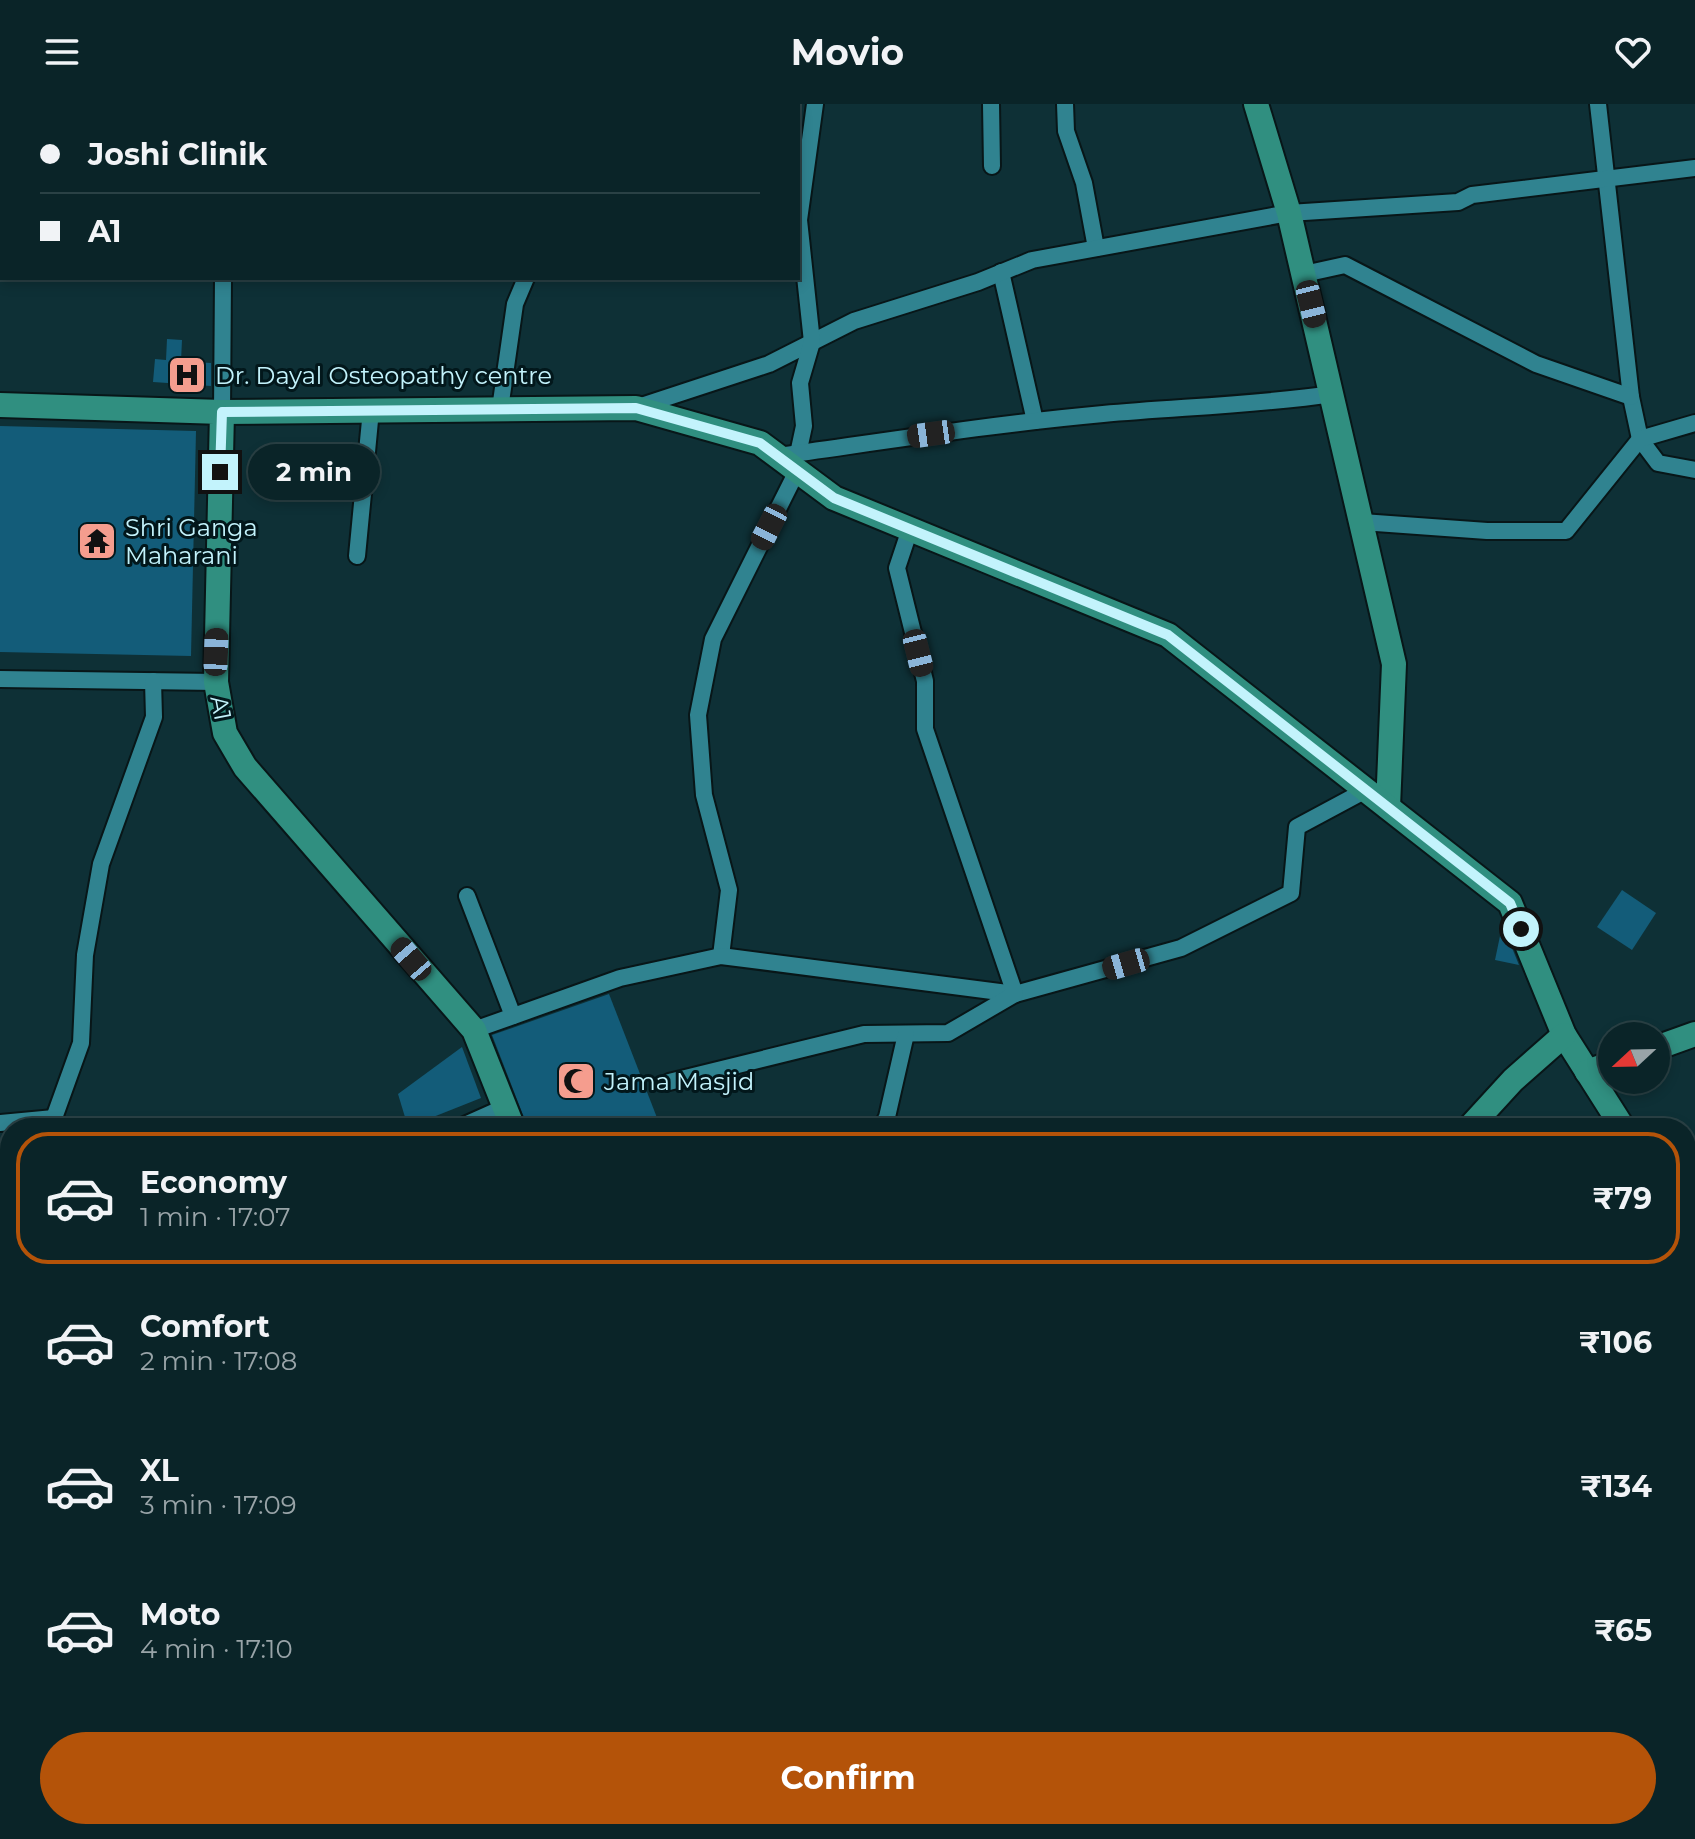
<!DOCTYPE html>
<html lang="en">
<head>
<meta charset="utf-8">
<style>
  :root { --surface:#0a2428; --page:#132c30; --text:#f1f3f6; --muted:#99a4a8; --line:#2a4145; --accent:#b45309 }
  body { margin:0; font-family:Montserrat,sans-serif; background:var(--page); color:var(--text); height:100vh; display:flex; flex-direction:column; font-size:30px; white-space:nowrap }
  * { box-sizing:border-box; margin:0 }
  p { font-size:26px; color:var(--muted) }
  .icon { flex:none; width:44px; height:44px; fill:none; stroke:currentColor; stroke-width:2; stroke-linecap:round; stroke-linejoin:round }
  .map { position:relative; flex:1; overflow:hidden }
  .side { position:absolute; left:0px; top:1014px; width:1696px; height:722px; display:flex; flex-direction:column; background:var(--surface); border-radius:32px 32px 0 0; box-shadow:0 4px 12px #0003,0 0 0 2px var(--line) }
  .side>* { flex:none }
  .hud { position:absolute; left:0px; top:0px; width:800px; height:176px; box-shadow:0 4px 12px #0003,0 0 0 2px var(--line); display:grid; align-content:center; height:176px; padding:0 40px; background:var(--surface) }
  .needle { width:52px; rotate:248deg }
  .buttons { position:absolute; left:1598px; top:918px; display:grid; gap:16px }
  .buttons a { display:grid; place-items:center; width:72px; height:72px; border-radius:50%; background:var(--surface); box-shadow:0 4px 12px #0003,0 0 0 2px var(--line); font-size:40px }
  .end { position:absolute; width:36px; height:36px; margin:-18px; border:10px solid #c3f3fc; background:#111; box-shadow:0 0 0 4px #111 }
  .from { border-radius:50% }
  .bubble { position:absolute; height:56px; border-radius:28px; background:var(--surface); box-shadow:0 4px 12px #0003,0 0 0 2px var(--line); font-size:26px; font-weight:700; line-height:56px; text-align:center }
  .car { position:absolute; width:24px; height:48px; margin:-24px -12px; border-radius:10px; box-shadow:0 0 6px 2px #0007; background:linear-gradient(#222 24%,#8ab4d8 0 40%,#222 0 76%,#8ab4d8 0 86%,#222 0) }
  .hud b { display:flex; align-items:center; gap:28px; height:76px; font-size:30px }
  .hud b+b { border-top:2px solid var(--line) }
  .hud i { width:20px; height:20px; background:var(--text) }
  ul { padding:14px 0 0; list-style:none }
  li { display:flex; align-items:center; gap:24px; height:132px; margin:0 16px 12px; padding:0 24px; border:4px solid transparent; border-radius:32px }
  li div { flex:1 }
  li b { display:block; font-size:30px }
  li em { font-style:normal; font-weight:700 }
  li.on { border-color:var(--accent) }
  li>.icon { width:72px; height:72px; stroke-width:1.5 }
  .primary-button { display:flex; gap:16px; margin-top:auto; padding:16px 40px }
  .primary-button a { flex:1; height:92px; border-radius:48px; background:var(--accent); color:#fff; font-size:32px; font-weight:700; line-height:92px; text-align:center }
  header { display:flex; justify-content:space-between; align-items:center; height:104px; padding:0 40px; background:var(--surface); font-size:36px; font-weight:700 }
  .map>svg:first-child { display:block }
  .building { fill:#135c79 }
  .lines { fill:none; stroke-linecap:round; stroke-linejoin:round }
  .street-casing { stroke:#081618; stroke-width:20 }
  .secondary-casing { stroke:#081618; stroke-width:28 }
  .street { stroke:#308390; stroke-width:16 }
  .secondary { stroke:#308f80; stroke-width:24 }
  .route { stroke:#c3f3fc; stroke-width:10 }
  .labels { text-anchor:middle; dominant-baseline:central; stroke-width:6; stroke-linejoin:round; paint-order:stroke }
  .poi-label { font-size:24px; fill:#c3f3fc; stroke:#02171b; text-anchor:start }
  .street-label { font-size:24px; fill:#c3f3fc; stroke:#02171b }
</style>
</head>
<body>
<header><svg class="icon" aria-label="menu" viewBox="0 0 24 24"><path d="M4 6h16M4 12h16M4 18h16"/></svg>Movio<svg class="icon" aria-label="heart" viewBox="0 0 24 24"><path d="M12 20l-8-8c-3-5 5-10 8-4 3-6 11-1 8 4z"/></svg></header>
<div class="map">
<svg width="1695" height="1735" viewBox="0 0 1695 1735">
  <rect width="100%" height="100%" fill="#0e3036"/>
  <g class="building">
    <path d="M167,235L182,236L181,257L211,259V282L153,278L155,255L166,256Z"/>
    <path d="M0,322L196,327L191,552L0,548Z"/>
    <path d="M1622,786L1656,809L1632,846L1597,823Z"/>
    <path d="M1500,832L1508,834L1519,861L1495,856Z"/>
    <path d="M609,890L661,1024H528L492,931Z"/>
    <path d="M462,943L481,994L408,1023L398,990Z"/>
  </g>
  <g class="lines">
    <g class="street-casing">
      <g id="street">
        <path d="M89,0L90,2"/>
        <path d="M991,0L992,62"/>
        <path d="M1065,0L1066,27L1084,79L1096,144"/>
        <path d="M1598,0L1631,293L1640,335L1658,359L1695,366"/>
        <path d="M181,2V0"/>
        <path d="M574,2V0"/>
        <path d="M1001,168L1035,317"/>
        <path d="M1304,170L1345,161L1536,260L1631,293"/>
        <path d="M638,303L769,260L854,217L978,178L1032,156L1289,109L1458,98L1472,91L1695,64"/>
        <path d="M500,305L515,200L526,174"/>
        <path d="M222,308L223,174"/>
        <path d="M798,350L804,322L800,279L812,238L799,116L815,0"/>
        <path d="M778,352C886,337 994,320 1103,310C1180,303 1256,301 1333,290"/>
        <path d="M1362,418L1487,427H1566L1640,335L1695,319"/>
        <path d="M357,452L371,306"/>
        <path d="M0,575L216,578"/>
        <path d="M467,792L513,912"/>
        <path d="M721,852L729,786L704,691L698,611L713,535L797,367"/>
        <path d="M474,926L620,874L721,852L1015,890L1181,844L1291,789L1297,723L1366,686"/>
        <path d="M669,978L864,930L948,929L1015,890L925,625V577L897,464L910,425"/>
        <path d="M0,1019L54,1014"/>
        <path d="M56,1024L54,1014L81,939L85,851L101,760L154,613L153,577"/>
        <path d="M458,1024L505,1003"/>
        <path d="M881,1024L887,1013L906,930"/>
        <path d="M0,1250L10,1249"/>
        <path d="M1686,1486L1695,1487"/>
        <path d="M514,1726L516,1735"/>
        <path d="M964,1726L972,1735"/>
        <path d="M1366,1726L1384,1735"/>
        <path d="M137,1735L139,1726"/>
        <path d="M263,1735L266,1726"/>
        <path d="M1238,1735L1241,1726"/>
        <path d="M1437,1735L1440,1726"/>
      </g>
    </g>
    <g class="secondary-casing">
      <g id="secondary">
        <path d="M1256,0L1289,109L1394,560L1388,703"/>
        <path d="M0,301L222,308L216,578L225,629L245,663L474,926L513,1024"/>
        <path d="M222,308L636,304L760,339L834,394L1168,531L1510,799L1564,931L1623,1024"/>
        <path d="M1656,944L1695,930"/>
        <path d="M1587,968L1612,959"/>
        <path d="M1469,1024L1513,976L1564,931"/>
        <path d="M1686,1123L1695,1137"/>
        <path d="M761,1735L763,1726"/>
      </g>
    </g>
    <use href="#street" class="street"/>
    <use href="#secondary" class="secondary"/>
  </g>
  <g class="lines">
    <path class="route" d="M220,368L222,308L636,304L760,339L834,394L1168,531L1510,799L1521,825"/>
  </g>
  <defs>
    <g id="hospital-square" transform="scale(2)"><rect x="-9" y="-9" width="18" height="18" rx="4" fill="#f59d8e" stroke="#02171b"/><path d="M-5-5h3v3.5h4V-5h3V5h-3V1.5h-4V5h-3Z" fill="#111"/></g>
    <g id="temple-square" transform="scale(2)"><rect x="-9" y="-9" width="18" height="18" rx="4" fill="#f59d8e" stroke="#02171b"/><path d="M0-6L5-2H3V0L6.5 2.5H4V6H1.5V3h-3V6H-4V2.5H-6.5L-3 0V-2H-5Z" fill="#111"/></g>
    <g id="mosque-square" transform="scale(2)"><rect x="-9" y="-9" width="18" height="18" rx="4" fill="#f59d8e" stroke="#02171b"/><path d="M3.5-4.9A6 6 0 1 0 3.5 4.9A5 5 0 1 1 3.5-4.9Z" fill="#111"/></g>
  </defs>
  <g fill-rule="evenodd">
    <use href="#hospital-square" x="187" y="271"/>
    <use href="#temple-square" x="97" y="437"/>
    <use href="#mosque-square" x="576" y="977"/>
  </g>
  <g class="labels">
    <g class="poi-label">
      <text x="215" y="271">Dr. Dayal Osteopathy centre</text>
      <text x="125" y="423">Shri Ganga<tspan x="125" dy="28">Maharani</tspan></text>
      <text x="604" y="977">Jama Masjid</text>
    </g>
    <g class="street-label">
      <text transform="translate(221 604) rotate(79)">A1</text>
    </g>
  </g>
</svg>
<div class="buttons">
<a><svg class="needle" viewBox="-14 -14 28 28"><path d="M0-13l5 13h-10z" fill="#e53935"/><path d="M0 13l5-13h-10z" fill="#99a4a8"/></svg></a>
</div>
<i class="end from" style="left:1521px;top:825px"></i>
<i class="end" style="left:220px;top:368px"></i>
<div class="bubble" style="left:248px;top:340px;width:132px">2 min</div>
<i class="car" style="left:1311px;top:200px;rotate:166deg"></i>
<i class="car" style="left:931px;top:330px;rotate:262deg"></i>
<i class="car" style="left:769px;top:423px;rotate:207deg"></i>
<i class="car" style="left:216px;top:548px;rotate:2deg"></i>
<i class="car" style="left:918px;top:549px;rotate:166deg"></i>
<i class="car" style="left:411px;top:855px;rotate:319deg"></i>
<i class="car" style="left:1126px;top:860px;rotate:254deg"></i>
<div class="hud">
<b><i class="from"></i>Joshi Clinik</b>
<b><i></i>A1</b>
</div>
<section class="side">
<ul>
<li class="on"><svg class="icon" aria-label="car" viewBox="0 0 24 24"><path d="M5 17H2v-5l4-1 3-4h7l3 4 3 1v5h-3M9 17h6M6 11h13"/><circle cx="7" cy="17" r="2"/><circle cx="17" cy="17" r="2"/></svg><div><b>Economy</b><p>1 min · 17:07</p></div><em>₹79</em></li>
<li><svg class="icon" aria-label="car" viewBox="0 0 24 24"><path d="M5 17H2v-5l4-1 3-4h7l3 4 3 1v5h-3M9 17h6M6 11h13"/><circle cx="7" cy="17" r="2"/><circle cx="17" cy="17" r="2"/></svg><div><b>Comfort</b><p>2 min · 17:08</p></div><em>₹106</em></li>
<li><svg class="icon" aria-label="car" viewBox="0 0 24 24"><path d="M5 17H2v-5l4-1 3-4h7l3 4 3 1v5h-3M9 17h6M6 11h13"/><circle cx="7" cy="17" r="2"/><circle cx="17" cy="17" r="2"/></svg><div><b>XL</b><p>3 min · 17:09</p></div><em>₹134</em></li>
<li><svg class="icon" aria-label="car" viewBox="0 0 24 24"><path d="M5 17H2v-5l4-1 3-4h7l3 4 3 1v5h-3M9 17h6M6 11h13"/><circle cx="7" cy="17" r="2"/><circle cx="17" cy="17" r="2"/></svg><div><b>Moto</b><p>4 min · 17:10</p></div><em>₹65</em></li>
</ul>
<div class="primary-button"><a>Confirm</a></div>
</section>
</div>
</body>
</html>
